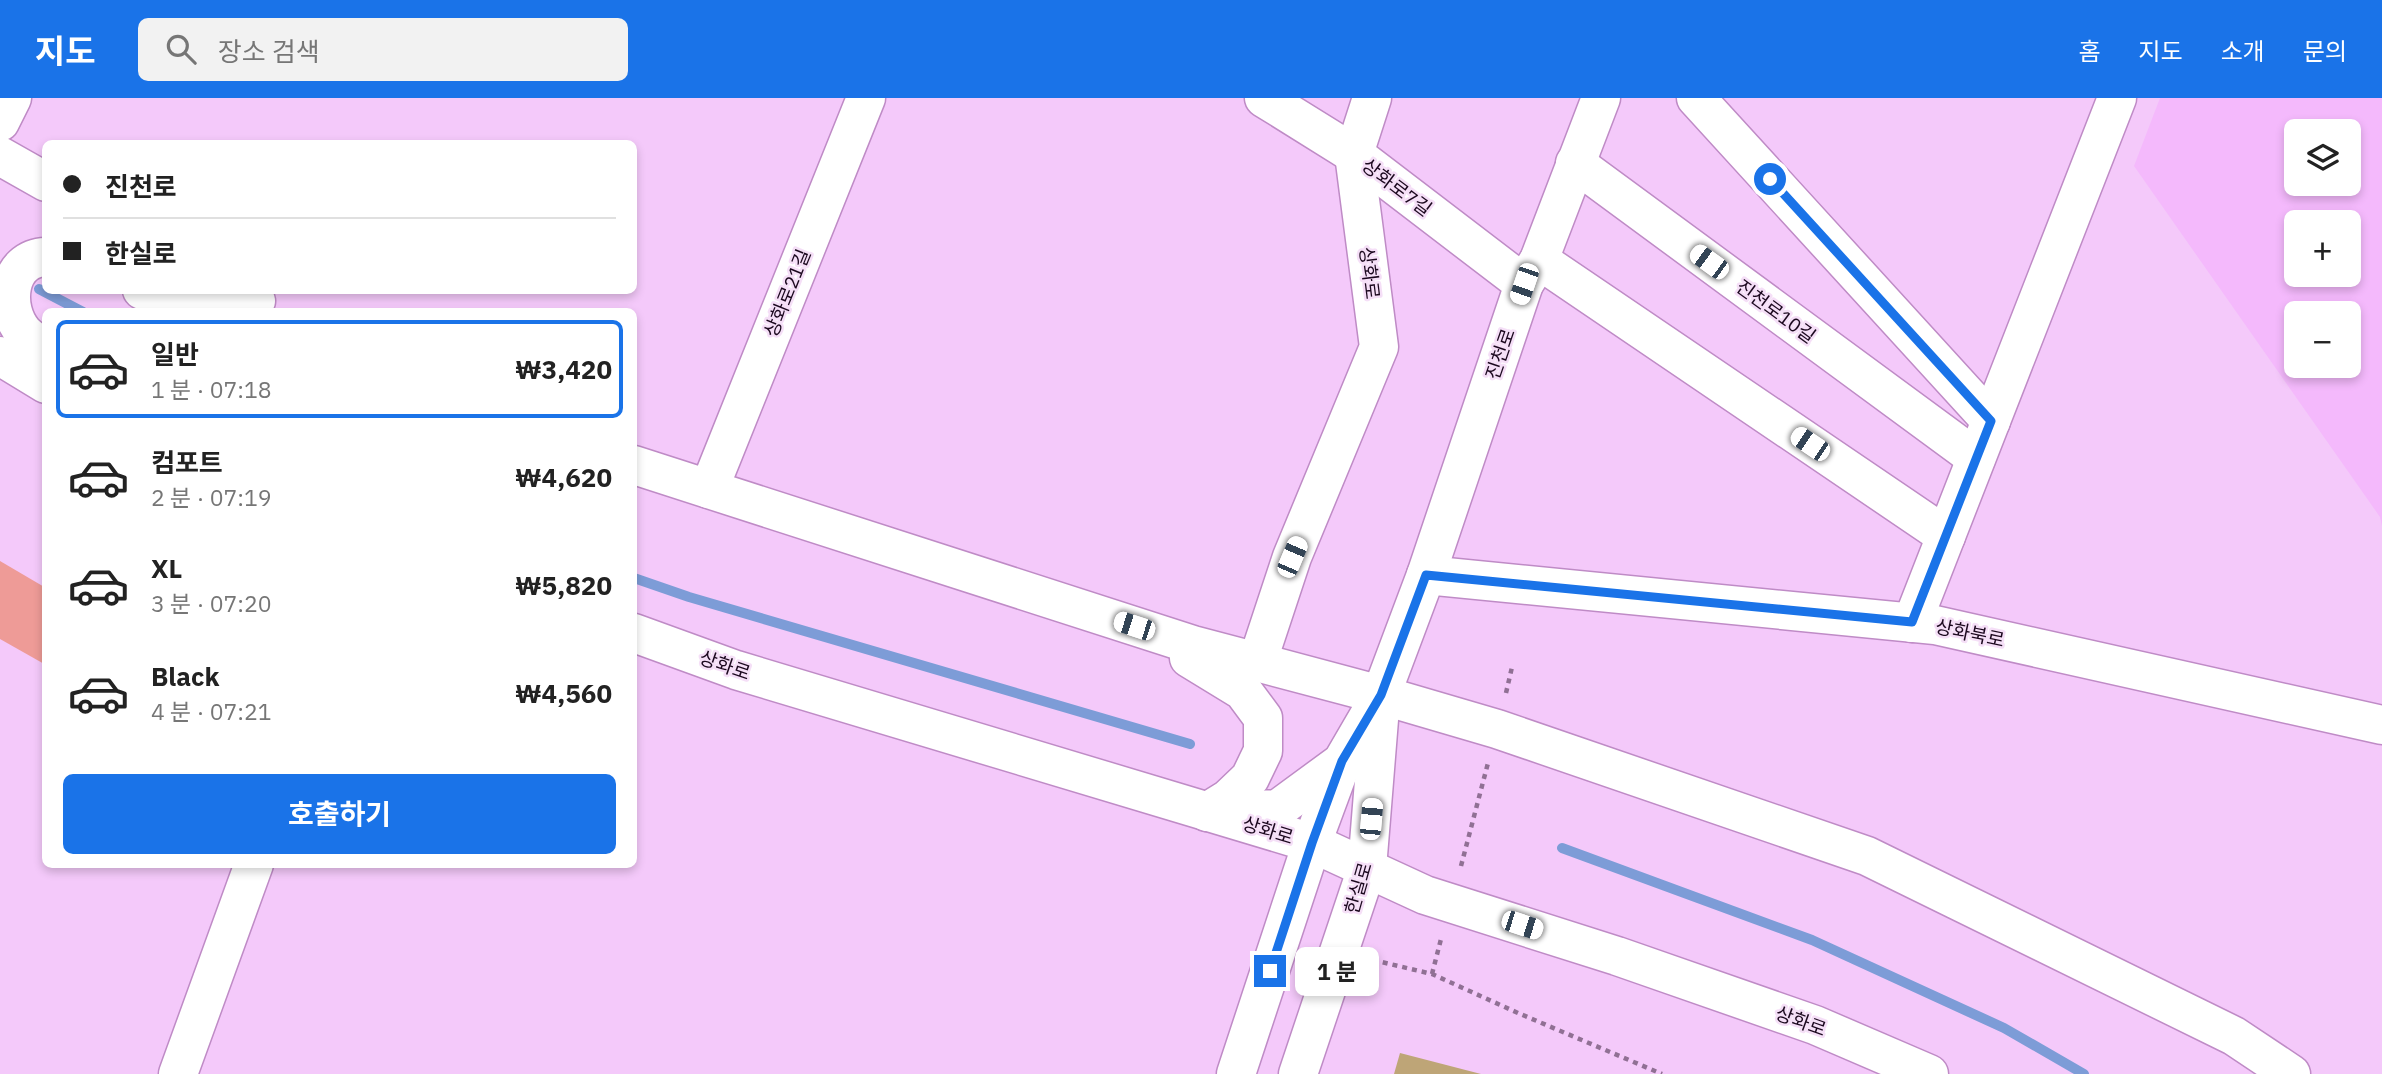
<!DOCTYPE html>
<html lang="ko">
<head>
<meta charset="utf-8">
<style>
  :root { --surface:#fff; --page:#f2f2f2; --text:#222; --muted:#767676; --line:#e0e0e0; --accent:#1a73e8 }
  body { margin:0; font-family:"IBM Plex Sans","Noto Sans KR",sans-serif; background:var(--page); color:var(--text); height:100vh; display:flex; flex-direction:column; font-size:26px; white-space:nowrap }
  * { box-sizing:border-box; margin:0 }
  p { font-size:23px; color:var(--muted) }
  .icon { flex:none; width:38px; height:38px; fill:none; stroke:currentColor; stroke-width:2; stroke-linecap:round; stroke-linejoin:round }
  .map { position:relative; flex:1; overflow:hidden }
  .drawer { position:absolute; left:42px; top:210px; width:595px; height:560px; display:flex; flex-direction:column; background:var(--surface); border-radius:10px; box-shadow:0 4px 10px #0003 }
  .drawer>* { flex:none }
  .banner { position:absolute; left:42px; top:42px; width:595px; height:154px; border-radius:10px; box-shadow:0 4px 10px #0003; display:grid; align-content:center; height:154px; padding:0 21px; background:var(--surface) }
  .tools { position:absolute; left:2284px; top:21px; display:grid; gap:14px }
  .tools a { display:grid; place-items:center; width:77px; height:77px; border-radius:10px; background:var(--surface); box-shadow:0 4px 10px #0003; font-size:35px }
  .end { position:absolute; width:32px; height:32px; margin:-16px; border:9px solid #1a73e8; background:#fff; box-shadow:0 0 0 4px #fff }
  .from { border-radius:50% }
  .bubble { position:absolute; height:49px; border-radius:10px; background:var(--surface); box-shadow:0 4px 10px #0003; font-size:23px; font-weight:700; line-height:49px; text-align:center }
  .car { position:absolute; width:21px; height:42px; margin:-21px -10px; border-radius:9px; box-shadow:0 0 5px 2px #0007; background:linear-gradient(#fff 24%,#345 0 40%,#fff 0 76%,#345 0 86%,#fff 0) }
  .banner b { display:flex; align-items:center; gap:24px; height:66px; font-size:26px }
  .banner b+b { border-top:2px solid var(--line) }
  .banner i { width:18px; height:18px; background:var(--text) }
  ul { padding:12px 0 0; list-style:none }
  li { display:flex; align-items:center; gap:21px; height:98px; margin:0 14px 10px; padding:0 7px; border:4px solid transparent; border-radius:10px }
  li div { flex:1 }
  li b { display:block; font-size:26px }
  li em { font-style:normal; font-weight:700 }
  li.current { border-color:var(--accent) }
  li>.icon { width:63px; height:63px; stroke-width:1.5 }
  .action { display:flex; gap:14px; margin-top:auto; padding:14px 21px }
  .action a { flex:1; height:80px; border-radius:10px; background:var(--accent); color:#fff; font-size:28px; font-weight:700; line-height:80px; text-align:center }
  header { display:flex; align-items:center; gap:42px; box-sizing:border-box; height:98px; padding:0 35px; background:var(--accent); color:#fff }
  header strong { font-size:33px }
  nav { display:flex; gap:38px; margin-inline-start:auto; font-size:24px }
  .search { width:490px; height:63px; background:var(--page); display:flex; align-items:center; gap:18px; box-sizing:border-box; padding:0 24px; border-radius:10px; color:var(--muted); font-size:26px }
  .map>svg:first-child { display:block }
  .built { fill:#f4b9fc; fill-rule:evenodd }
  .green { fill:#bea577 }
  .lines { fill:none; stroke-linecap:round; stroke-linejoin:round }
  .stream { stroke:#7d9cd7; stroke-width:10 }
  .building { fill:#ee9b97 }
  .minor-casing { stroke:#bf8bc6; stroke-width:41 }
  .major-casing { stroke:#bf8bc6; stroke-width:41 }
  .path { stroke:#907094; stroke-width:4.5; stroke-dasharray:5 5; stroke-linecap:butt }
  .minor { stroke:#fff; stroke-width:38 }
  .major { stroke:#fff; stroke-width:38 }
  .route { stroke:#1a73e8; stroke-width:9 }
  .labels { text-anchor:middle; dominant-baseline:central; stroke-width:5; stroke-linejoin:round; paint-order:stroke }
  .street-label { font-size:19px; fill:#1b081e; stroke:#f5dff7 }
</style>
</head>
<body>
<header>
<strong>지도</strong>
<div class="search"><svg class="icon" aria-label="search" viewBox="0 0 24 24"><circle cx="10" cy="10" r="6"/><path d="M15 15l6 6"/></svg>장소 검색</div>
<nav><a>홈</a><a>지도</a><a>소개</a><a>문의</a></nav>
</header>
<div class="map">
<svg width="2382" height="976" viewBox="0 0 2382 976">
  <rect width="100%" height="100%" fill="#f4c9fa"/>
  <path class="built" d="M2160,0H2382V428L2380,419L2134,68ZM2296,33H2348V86H2296ZM2296,124H2348V177H2296ZM2296,215H2348V268H2296Z"/>
  <path class="green" d="M1400,955L1481,976H1394Z"/>
  <g class="lines">
    <g class="stream">
      <path d="M39,191L83,214"/>
      <path d="M634,480L689,499L1190,646"/>
      <path d="M1562,750L1812,842L2004,930L2084,976"/>
    </g>
  </g>
  <path class="building" d="M0,463L46,490V567L0,541Z"/>
  <g class="lines">
    <g class="minor-casing">
      <g id="minor">
        <path d="M1264,0L1354,56L1524,186"/>
        <path d="M1696,0L1991,323"/>
        <path d="M0,24L12,0"/>
        <path d="M1575,65L1976,360"/>
        <path d="M1539,162L1946,438"/>
        <path d="M709,391L866,0"/>
        <path d="M1426,477L1935,527L2382,627"/>
        <path d="M1912,525L2117,0"/>
        <path d="M1257,565L1292,459L1379,249L1354,56L1372,0"/>
        <path d="M178,976L254,766"/>
      </g>
    </g>
    <g class="major-casing">
      <g id="major">
        <path d="M0,58L46,84"/>
        <path d="M46,159C7,160 2,210 24,235C30,241 39,247 46,252"/>
        <path d="M142,192L197,211L256,203"/>
        <path d="M0,258L46,286"/>
        <path d="M634,367L1193,547L1381,597L1497,631L1867,758L2234,938L2291,976"/>
        <path d="M634,535L736,572L1312,745L1425,797L1617,858L1815,927L1929,976"/>
        <path d="M1189,560L1243,593L1263,620V653L1250,680L1228,701L1207,714"/>
        <path d="M1230,713L1278,711L1342,664L1381,597L1426,477L1524,186L1539,162L1601,0"/>
        <path d="M1236,976L1312,745L1342,664"/>
        <path d="M1298,976L1367,770L1380,609"/>
      </g>
    </g>
    <g class="path">
      <path d="M1506,595L1512,569"/>
      <path d="M1461,768L1488,665"/>
      <path d="M1373,862L1432,876L1518,915L1662,976"/>
      <path d="M1432,876L1441,841"/>
    </g>
    <use href="#minor" class="minor"/>
    <use href="#major" class="major"/>
  </g>
  <g class="lines">
    <path class="route" d="M1270,873L1312,745L1342,663L1381,597L1426,477L1912,524L1991,323L1770,81"/>
  </g>
  <g class="labels">
    <g class="street-label">
      <text transform="translate(1397 89) rotate(37)">상화로7길</text>
      <text transform="translate(1370 175) rotate(83)">상화로</text>
      <text transform="translate(787 195) rotate(-68)">상화로21길</text>
      <text transform="translate(1776 213) rotate(36)">진천로10길</text>
      <text transform="translate(1500 256) rotate(-71)">진천로</text>
      <text transform="translate(1970 535) rotate(12)">상화북로</text>
      <text transform="translate(725 567) rotate(19)">상화로</text>
      <text transform="translate(1268 732) rotate(17)">상화로</text>
      <text transform="translate(1358 790) rotate(-74)">한실로</text>
      <text transform="translate(1801 923) rotate(20)">상화로</text>
    </g>
  </g>
</svg>
<div class="tools">
<a><svg class="icon" aria-label="layers" viewBox="0 0 24 24"><path d="M12 4l9 5-9 5-9-5zM3 14l9 5 9-5"/></svg></a>
<a>+</a>
<a>−</a>
</div>
<i class="end from" style="left:1770px;top:81px"></i>
<i class="end" style="left:1270px;top:873px"></i>
<div class="bubble" style="left:1295px;top:849px;width:84px">1 분</div>
<i class="car" style="left:1709px;top:164px;rotate:306deg"></i>
<i class="car" style="left:1524px;top:186px;rotate:199deg"></i>
<i class="car" style="left:1810px;top:346px;rotate:304deg"></i>
<i class="car" style="left:1292px;top:459px;rotate:23deg"></i>
<i class="car" style="left:1134px;top:528px;rotate:288deg"></i>
<i class="car" style="left:1371px;top:721px;rotate:5deg"></i>
<i class="car" style="left:1522px;top:827px;rotate:108deg"></i>
<div class="banner">
<b><i class="from"></i>진천로</b>
<b><i></i>한실로</b>
</div>
<section class="drawer">
<ul>
<li class="current"><svg class="icon" aria-label="car" viewBox="0 0 24 24"><path d="M5 17H2v-5l4-1 3-4h7l3 4 3 1v5h-3M9 17h6M6 11h13"/><circle cx="7" cy="17" r="2"/><circle cx="17" cy="17" r="2"/></svg><div><b>일반</b><p>1 분 · 07:18</p></div><em>₩3,420</em></li>
<li><svg class="icon" aria-label="car" viewBox="0 0 24 24"><path d="M5 17H2v-5l4-1 3-4h7l3 4 3 1v5h-3M9 17h6M6 11h13"/><circle cx="7" cy="17" r="2"/><circle cx="17" cy="17" r="2"/></svg><div><b>컴포트</b><p>2 분 · 07:19</p></div><em>₩4,620</em></li>
<li><svg class="icon" aria-label="car" viewBox="0 0 24 24"><path d="M5 17H2v-5l4-1 3-4h7l3 4 3 1v5h-3M9 17h6M6 11h13"/><circle cx="7" cy="17" r="2"/><circle cx="17" cy="17" r="2"/></svg><div><b>XL</b><p>3 분 · 07:20</p></div><em>₩5,820</em></li>
<li><svg class="icon" aria-label="car" viewBox="0 0 24 24"><path d="M5 17H2v-5l4-1 3-4h7l3 4 3 1v5h-3M9 17h6M6 11h13"/><circle cx="7" cy="17" r="2"/><circle cx="17" cy="17" r="2"/></svg><div><b>Black</b><p>4 분 · 07:21</p></div><em>₩4,560</em></li>
</ul>
<div class="action"><a>호출하기</a></div>
</section>
</div>
</body>
</html>
